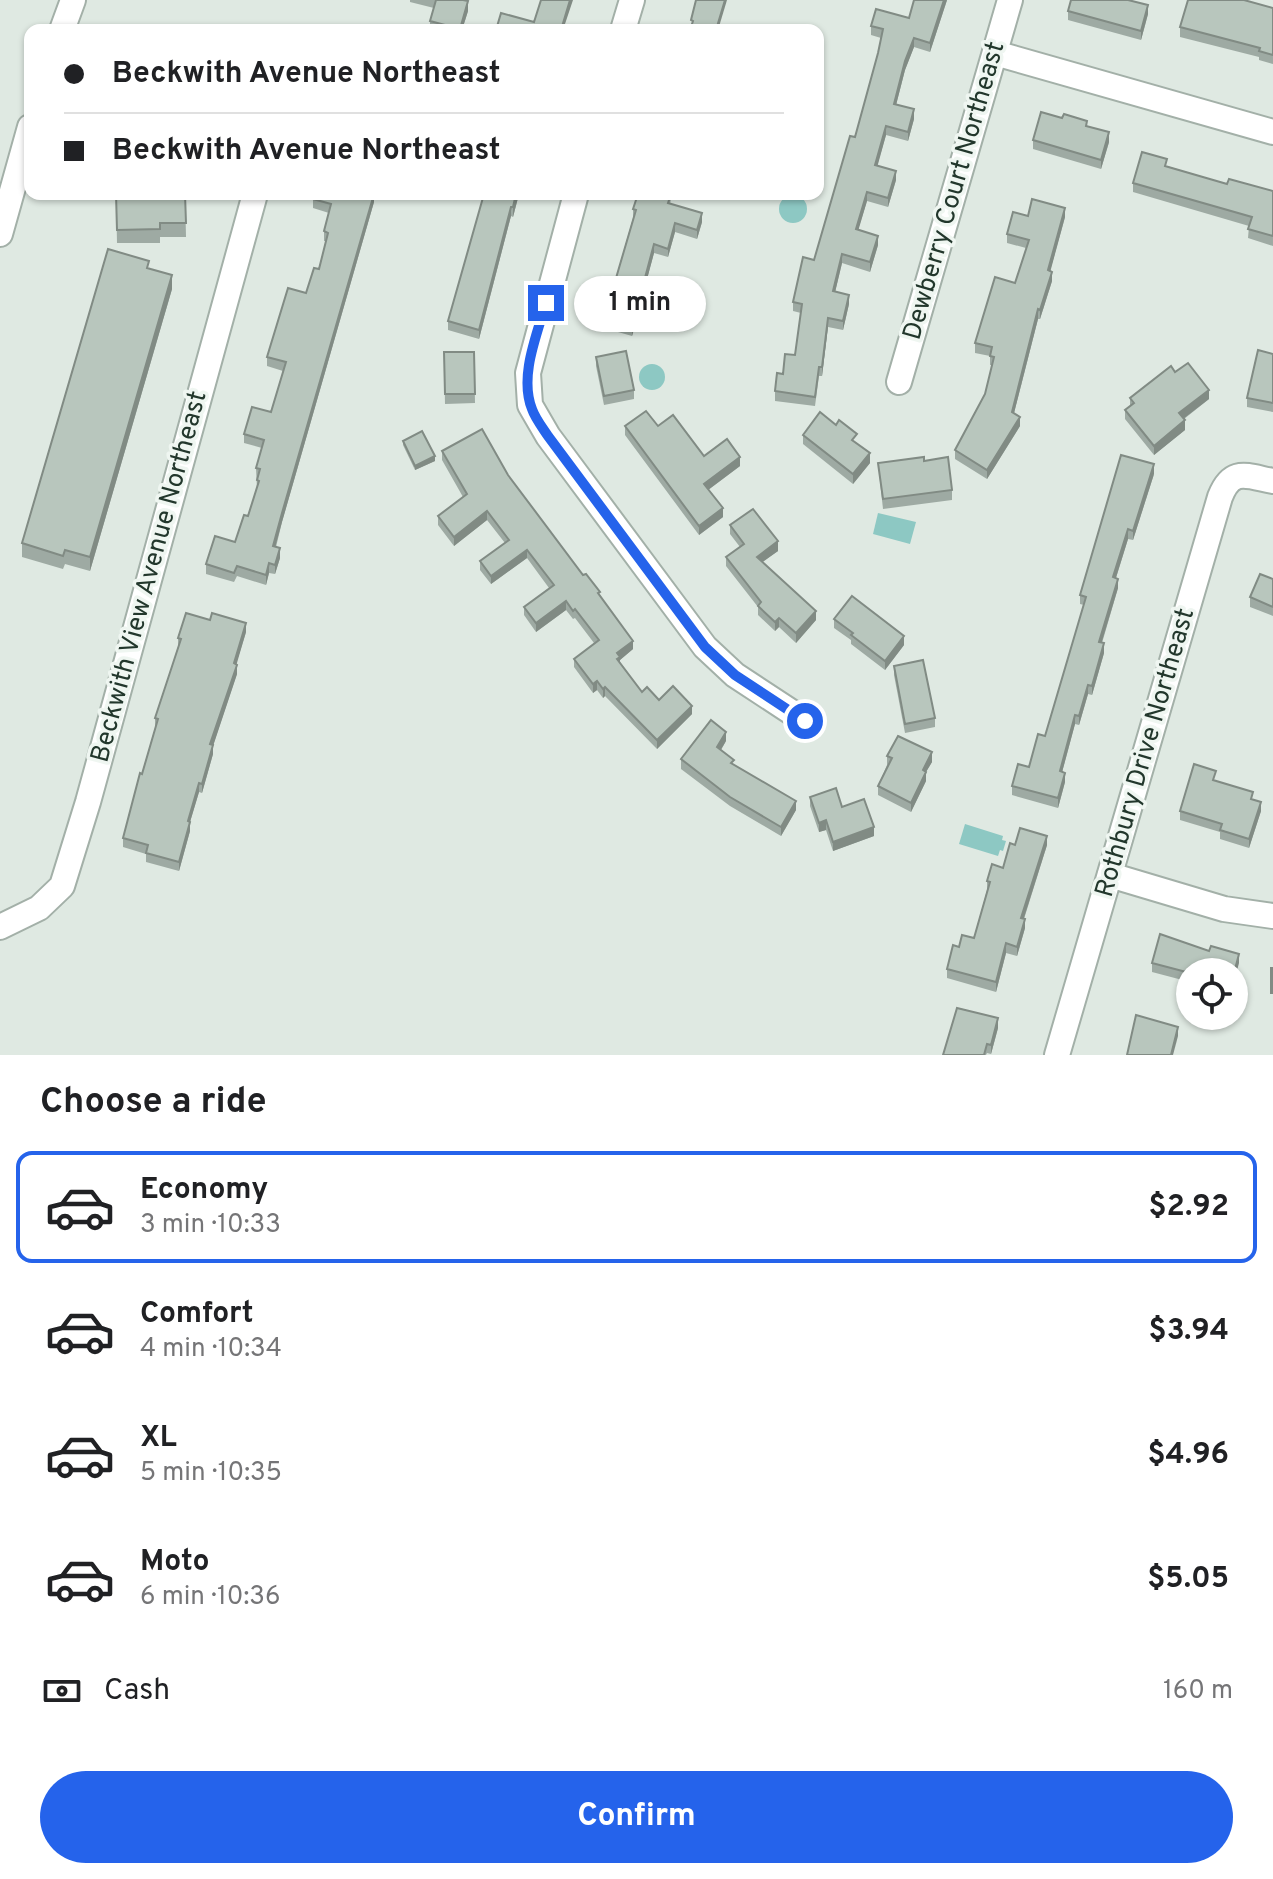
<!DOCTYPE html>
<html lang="en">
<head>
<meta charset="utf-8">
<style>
  :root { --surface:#fff; --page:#f2f2f2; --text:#202124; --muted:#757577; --line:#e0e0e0; --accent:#2563eb }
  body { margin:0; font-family:Overpass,sans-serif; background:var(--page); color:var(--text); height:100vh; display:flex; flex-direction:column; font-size:30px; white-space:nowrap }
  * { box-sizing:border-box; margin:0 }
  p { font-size:26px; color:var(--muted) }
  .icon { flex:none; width:44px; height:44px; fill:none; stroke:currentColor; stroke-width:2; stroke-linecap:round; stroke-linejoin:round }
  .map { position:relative; height:1055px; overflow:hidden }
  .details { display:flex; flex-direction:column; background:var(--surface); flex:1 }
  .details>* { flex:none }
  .hud { position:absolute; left:24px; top:24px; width:800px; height:176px; border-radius:16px; box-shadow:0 2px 6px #0004; display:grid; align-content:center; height:176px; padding:0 40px; background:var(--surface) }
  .fabs { position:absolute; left:1176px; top:958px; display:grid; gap:16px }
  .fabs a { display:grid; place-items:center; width:72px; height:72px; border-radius:50%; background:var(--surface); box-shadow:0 2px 6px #0004; font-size:40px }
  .end { position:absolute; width:36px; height:36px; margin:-18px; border:10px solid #2563eb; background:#fff; box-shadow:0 0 0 4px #fff }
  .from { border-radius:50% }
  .bubble { position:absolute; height:56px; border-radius:28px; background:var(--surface); box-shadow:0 2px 6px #0004; font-size:26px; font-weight:700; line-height:56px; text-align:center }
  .hud b { display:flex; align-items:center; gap:28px; height:76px; font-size:30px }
  .hud b+b { border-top:2px solid var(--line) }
  .hud i { width:20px; height:20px; background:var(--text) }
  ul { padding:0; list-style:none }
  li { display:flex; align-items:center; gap:24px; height:112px; margin:0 16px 12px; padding:0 24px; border:4px solid transparent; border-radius:16px }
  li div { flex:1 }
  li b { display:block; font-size:30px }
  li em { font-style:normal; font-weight:700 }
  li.on { border-color:var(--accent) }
  li>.icon { width:72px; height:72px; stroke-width:1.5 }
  h2 { padding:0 40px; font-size:36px; line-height:96px }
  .pay { display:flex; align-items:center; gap:20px; height:88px; padding:0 40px; font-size:30px }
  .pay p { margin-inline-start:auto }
  .action { display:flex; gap:16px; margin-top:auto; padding:16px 40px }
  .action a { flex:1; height:92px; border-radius:48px; background:var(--accent); color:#fff; font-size:32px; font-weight:700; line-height:92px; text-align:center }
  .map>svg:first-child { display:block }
  .water { fill:#8dc8c3 }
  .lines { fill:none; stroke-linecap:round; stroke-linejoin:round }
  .minor-casing { stroke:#a3b0a8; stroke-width:28 }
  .minor { stroke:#fff; stroke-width:24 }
  .wall { fill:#9eaaa3 }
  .shaded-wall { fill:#818b84 }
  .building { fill:#b8c6bd; stroke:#818b84; stroke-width:2 }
  .route { stroke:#2563eb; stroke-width:10 }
  .labels { text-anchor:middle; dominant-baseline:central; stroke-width:7; stroke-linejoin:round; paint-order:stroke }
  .street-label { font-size:26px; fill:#22372c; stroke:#eff6f1 }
</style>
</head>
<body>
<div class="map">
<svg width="1273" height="1055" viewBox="0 0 1273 1055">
  <rect width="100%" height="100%" fill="#dfe9e2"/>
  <g class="water">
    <circle cx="793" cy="209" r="14"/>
    <circle cx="652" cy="377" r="13"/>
    <path d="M878,513L916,522L910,544L873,534Z"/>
    <path d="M965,824L1003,836L1002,840L1006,841L1003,851L1000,850L998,856L959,844Z"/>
  </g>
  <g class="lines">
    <g class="minor-casing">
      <g id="minor">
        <path d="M62,30L73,0"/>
        <path d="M623,30L632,0"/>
        <path d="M995,53L1273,132"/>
        <path d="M576,194L528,373L530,405L548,436L705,647L735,675L805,721"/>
        <path d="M0,234L30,127"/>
        <path d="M899,382L1010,0"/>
        <path d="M1110,875L1224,909L1273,916"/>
        <path d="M0,927L39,908L62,886L88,802L255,194"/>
        <path d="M1057,1055L1220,497C1232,467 1246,476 1273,481"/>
      </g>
    </g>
    <use href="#minor" class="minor"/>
  </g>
  <g class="wall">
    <path d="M410,0H464L468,11L462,30H430V21L434,8L410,2Z"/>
    <path d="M947,0L930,52L914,47L905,70L896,105L914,119L908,141L886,135L877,166L896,180L888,207L867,201L858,230L878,245L870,272L842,263L835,292L849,304L843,330L828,327L822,376H819L815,406L775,401V391L783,374L795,355L801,313L793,311V302L814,260L855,137L878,53L881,38L871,35V26L909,18Z"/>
    <path d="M1273,8V64L1259,60V57L1180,37V27Z"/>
    <path d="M1068,11L1148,14L1141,40L1068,20Z"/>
    <path d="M1087,126L1109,142L1101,169L1033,149V140Z"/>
    <path d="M1167,166L1227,184L1273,191V246L1248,238L1249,226L1133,192V183Z"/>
    <path d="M116,194H185L186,237H160V243H117Z"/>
    <path d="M519,194L513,217L511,216L479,339L448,330V321Z"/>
    <path d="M672,194L670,204L702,222L697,239L675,232L668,257L654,253L644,290L664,304L659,322L638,316L632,336L604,328V319L633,218V209Z"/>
    <path d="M313,199L374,202L282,522L276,547L280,558L275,574L269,573L266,585L237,576L234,582L206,574V564L235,542L248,516L257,489L256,468L262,448L244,443V434L271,412L283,371L267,366V357L306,293L319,269L326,241H324V231L329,213L313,208Z"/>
    <path d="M1028,216L1065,217L1050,271L1052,281L1040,319H1038L1014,413L1020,426L987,479L955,459V450L985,394L992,365H990V356L975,353V343L1015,283L1026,248L1007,243V234Z"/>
    <path d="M149,268L172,289L90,571L65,564L63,569L22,557V543Z"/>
    <path d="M444,352H474L475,403L445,404Z"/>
    <path d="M1273,354V412L1247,407V398Z"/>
    <path d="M596,357L634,390V399L604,405L596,366Z"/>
    <path d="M1175,372L1209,399L1184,419L1185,430L1154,455L1125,419V410L1130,406V398Z"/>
    <path d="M625,426H658L704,456L740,466L708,490L723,517L699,535L625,435Z"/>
    <path d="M803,435L856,443L870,463L853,484L803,444Z"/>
    <path d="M403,441L435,461L415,470L403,445Z"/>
    <path d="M442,451L508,475L583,575L600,595L633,649L620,660V662L642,692L692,714L657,749L605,696L603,698L597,690L593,693L574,667V659L594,643L575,618L573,619L566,610L536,632L524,615V607L549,588L527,558L491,584L480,570V561L505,543L487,520L454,546L438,525V516L463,497L442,460Z"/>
    <path d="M924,461L952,490V500L883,509L878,463Z"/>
    <path d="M1154,474L1133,540L1128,539L1116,578L1118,588L1102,643L1104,653L1092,695L1088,694L1079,725L1075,724L1062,772L1065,782L1058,808L1012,795V786L1029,767L1045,736L1084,605L1080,604V595Z"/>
    <path d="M730,525L778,551L762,562L816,620L796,643L779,627L775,631L758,615V607L726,566V557L740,547L730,534Z"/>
    <path d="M1273,579V616L1250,607V597Z"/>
    <path d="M834,619L904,645L885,670L851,644V640L834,628Z"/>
    <path d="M246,632L236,664L237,674L213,746V754L202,793L199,792L190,822V831L179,871L146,862V854L123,847V838L155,728V718L178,647V638Z"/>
    <path d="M894,666L935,718V727L905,733L894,675Z"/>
    <path d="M726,741L721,750L734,765L796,810L781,836L730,806L681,769V759Z"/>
    <path d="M887,756L932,762L926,772V781L911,812L878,795V786L887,765Z"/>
    <path d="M1216,781L1253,800L1261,811L1249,848L1220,839V832L1180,820V811Z"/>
    <path d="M810,797L842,807L874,836L833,851L826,830L819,832L810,806Z"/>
    <path d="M1015,845H1047L1024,919L1025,928L1017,956L1006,953L996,992L947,978V969L959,947L974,938L987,890V881L1003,868Z"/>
    <path d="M1152,963H1239L1190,972V982L1152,972Z"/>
    <path d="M998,1028L991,1054L987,1053L986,1055H943Z"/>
  </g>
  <g class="shaded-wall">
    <path d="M570,0H573L563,30H561Z"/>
    <path d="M725,0H727L718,30H716Z"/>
    <path d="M944,0H947L930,52V43Z"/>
    <path d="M468,1V11L462,30H460Z"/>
    <path d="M1148,5V14L1141,40V31Z"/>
    <path d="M914,38V47L905,70L894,113V104L905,61Z"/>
    <path d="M914,109V119L908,141V132Z"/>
    <path d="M886,126V135L875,175V165Z"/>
    <path d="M1109,132V142L1101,169V160Z"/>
    <path d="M896,171V180L888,207V198Z"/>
    <path d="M867,192V201L856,238V229Z"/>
    <path d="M374,194V202L282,522L273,555V546L282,513Z"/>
    <path d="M516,194H519L513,217V207Z"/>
    <path d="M511,207V216L479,339V330Z"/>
    <path d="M1065,208V217L1048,280V270Z"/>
    <path d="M702,213V222L697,239V230Z"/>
    <path d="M675,223V232L668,257V249Z"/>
    <path d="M878,236V245L870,272V262Z"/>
    <path d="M654,244V253L642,298V289Z"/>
    <path d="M842,254V263L833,301V291Z"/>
    <path d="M1052,272V281L1040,319V310Z"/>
    <path d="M172,275V289L90,571V557Z"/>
    <path d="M849,295V304L843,330V321Z"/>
    <path d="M664,296V304L659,322V313Z"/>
    <path d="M638,307V316L632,336V327Z"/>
    <path d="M1038,309V319L1012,421V412Z"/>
    <path d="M828,318V327L822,376V367Z"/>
    <path d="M1209,390V399L1179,422V413Z"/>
    <path d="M1020,417V426L987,479V470Z"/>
    <path d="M1185,420V430L1154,455V446Z"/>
    <path d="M870,453V463L853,484V474Z"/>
    <path d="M435,456V461L415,470V466Z"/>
    <path d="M740,457V466L704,493V484Z"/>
    <path d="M1154,464V474L1133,540V531Z"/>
    <path d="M723,508V517L699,535V526Z"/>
    <path d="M487,511V520L454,546V537Z"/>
    <path d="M1128,529V539L1113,587V577Z"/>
    <path d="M778,541V551L757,566V557Z"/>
    <path d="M280,548V558L275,574V565Z"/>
    <path d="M527,550V558L491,584V576Z"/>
    <path d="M269,563V573L266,585V575Z"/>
    <path d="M1118,579V588L1099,651V642Z"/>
    <path d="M566,601V610L536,632V623Z"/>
    <path d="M816,611V620L796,643V633Z"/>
    <path d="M779,618V627L775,631V622Z"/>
    <path d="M246,623V632L234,673V663Z"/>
    <path d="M904,636V645L885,670V661Z"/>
    <path d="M633,641V649L620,660V665L617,667V653Z"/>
    <path d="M1104,643V653L1092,695V686Z"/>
    <path d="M237,665V674L213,746V754L202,793V784L210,744Z"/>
    <path d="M597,681V690L593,693V684Z"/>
    <path d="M1088,685V694L1079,725V716Z"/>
    <path d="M605,687V696L603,698V689Z"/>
    <path d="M692,706V714L657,749V740Z"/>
    <path d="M1075,715V724L1060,780V771Z"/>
    <path d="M726,732V741L717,756V747Z"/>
    <path d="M932,752V762L926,772V781L911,812V803L923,770Z"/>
    <path d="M1065,773V782L1058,808V798Z"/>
    <path d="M199,783V792L190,822V831L179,871V862L188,821Z"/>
    <path d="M796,801V810L781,836V827Z"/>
    <path d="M1261,802V811L1249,848V839Z"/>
    <path d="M826,820V830L819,832V823Z"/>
    <path d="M874,827V836L833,851V842Z"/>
    <path d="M1047,836V845L1021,927V918Z"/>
    <path d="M1025,919V928L1017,956V947Z"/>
    <path d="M1006,943V953L996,992V982Z"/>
    <path d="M1239,954V963L1234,982V973Z"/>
    <path d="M998,1018V1028L991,1054V1045Z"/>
    <path d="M1178,1027V1036L1173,1055H1171Z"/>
  </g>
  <g class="building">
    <path d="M436,0H463L468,1L460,29L430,21Z"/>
    <path d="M541,0H570L561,30H496L501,13L534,22Z"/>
    <path d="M696,0H725L716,30H690L693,21L691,20Z"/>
    <path d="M914,0H944L930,43L914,38L905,61L894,104L914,109L908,132L886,126L875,165L896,171L888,198L867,192L856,229L878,236L870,262L842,254L833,291L849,295L843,321L828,318L822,367H819L815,397L775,391L777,373L783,374L785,354L795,355L802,304L793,302L803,257L814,260L850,136L855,137L878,53L883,29L871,26L876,9L909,18Z"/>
    <path d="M1071,0H1128L1148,5L1141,31L1068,11Z"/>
    <path d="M1188,0H1244L1273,8V55L1259,51L1260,48L1180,27Z"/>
    <path d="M1041,112L1062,118L1064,114L1087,121L1086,126L1109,132L1101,160L1033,140Z"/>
    <path d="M1142,152L1167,159L1165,166L1227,184L1229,179L1273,191V236L1248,229L1252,217L1133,183Z"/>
    <path d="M116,194H185L186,223H160V229L117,230Z"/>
    <path d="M315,194H374L282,513L273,546L280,548L275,565L269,563L266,575L237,566L234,573L206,564L215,536L235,542L244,515L248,516L259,481L257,480L260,469L256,468L264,440L244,434L252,407L271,412L286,362L267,357L288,288L306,293L314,268L319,269L328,233L324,231L331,204L313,199Z"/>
    <path d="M484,194H516L513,207H511L479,330L448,321Z"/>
    <path d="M638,194H671L668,203L702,213L697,230L675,223L668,249L654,244L642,289L664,296L659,313L638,307L632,327L604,319L636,210L633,209Z"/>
    <path d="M1032,199L1065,208L1048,270L1052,272L1040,310L1038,309L1012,412L1020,417L987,470L955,450L985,394L994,357L990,356L992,347L975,343L995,277L1015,283L1029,240L1007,234L1013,212L1028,216Z"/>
    <path d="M108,249L149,261L147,268L172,275L90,557L65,550L63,556L22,543Z"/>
    <path d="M1258,350L1273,354V403L1247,398Z"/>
    <path d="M626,351L634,390L604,396L596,357Z"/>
    <path d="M444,352H474L475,394H445Z"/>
    <path d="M1188,363L1209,390L1179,413L1185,420L1154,446L1125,410L1134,403L1130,398L1171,366L1175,372Z"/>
    <path d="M646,411L658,426L673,415L704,456L727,439L740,457L704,484L723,508L699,526L625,426Z"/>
    <path d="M820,412L836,425L839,420L857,434L852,440L870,453L853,474L803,435Z"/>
    <path d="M482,429L508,475L583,575L586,574L600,592L598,593L633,641L617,653L620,657L617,659L642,692L647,687L659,700L673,686L692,706L657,740L605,687L603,689L597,681L593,684L574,659L599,640L575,609L573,611L566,601L536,623L524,607L554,585L527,550L491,576L480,561L509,540L487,511L454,537L438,516L467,494L442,451Z"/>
    <path d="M422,431L435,456L415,466L403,441Z"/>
    <path d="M1121,455L1154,464L1133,531L1128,529L1113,577L1118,579L1099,642L1104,643L1092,686L1088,685L1079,716L1075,715L1060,771L1065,773L1058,798L1012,786L1018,764L1029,767L1038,734L1045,736L1086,597L1080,595Z"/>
    <path d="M924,457V461L948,457L952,490L883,499L878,463Z"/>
    <path d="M753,509L778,541L757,557L816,611L796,633L779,618L775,622L758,606L761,602L726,557L744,544L730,525Z"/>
    <path d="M1260,574L1273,579V607L1250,597Z"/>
    <path d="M852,596L904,636L885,661L851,635L853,633L834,619Z"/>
    <path d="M186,613L210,620L212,613L246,623L234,663L237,665L210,744L213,745L202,784L199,783L188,821L190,822L179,862L146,853L148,845L123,838L140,773L142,774L158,719L155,718L181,639L178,638Z"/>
    <path d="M923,660L935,718L905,724L894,666Z"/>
    <path d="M711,720L726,732L717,747L734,760L731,763L796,801L781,827L730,797L681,759Z"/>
    <path d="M898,736L932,752L923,770L926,772L911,803L878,786L892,758L887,756Z"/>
    <path d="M1194,764L1216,771L1213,780L1253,792L1251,799L1261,802L1249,839L1220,830L1222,824L1180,811Z"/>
    <path d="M836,788L842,807L864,799L874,827L833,842L826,820L819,823L810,797Z"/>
    <path d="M1020,828L1047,836L1021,918L1025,919L1017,947L1006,943L996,982L947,969L953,945L959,947L962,935L974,938L990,882L987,881L992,864L1003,868L1010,843L1015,845Z"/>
    <path d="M1160,934L1209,951L1211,946L1239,954L1234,973V972L1190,973L1152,963Z"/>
    <rect x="1271" y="968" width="2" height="25"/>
    <path d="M957,1008L998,1018L991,1045L987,1044L984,1055H943Z"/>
    <path d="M1136,1015L1178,1027L1171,1055H1127Z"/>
  </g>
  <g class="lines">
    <path class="route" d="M546,303C537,335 519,376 532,409C535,418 542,427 548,436L705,647L735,675L805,721"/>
  </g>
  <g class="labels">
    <g class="street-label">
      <text transform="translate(955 191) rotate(-74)">Dewberry Court Northeast</text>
      <text transform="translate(150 577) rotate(-75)">Beckwith View Avenue Northeast</text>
      <text transform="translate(1146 753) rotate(-74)">Rothbury Drive Northeast</text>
    </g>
  </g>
</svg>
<div class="fabs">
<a><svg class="icon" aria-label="locate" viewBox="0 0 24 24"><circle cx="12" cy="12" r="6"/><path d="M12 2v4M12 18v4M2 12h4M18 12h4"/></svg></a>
</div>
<i class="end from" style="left:805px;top:721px"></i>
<i class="end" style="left:546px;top:303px"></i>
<div class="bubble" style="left:574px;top:276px;width:132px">1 min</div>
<div class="hud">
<b><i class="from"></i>Beckwith Avenue Northeast</b>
<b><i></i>Beckwith Avenue Northeast</b>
</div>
</div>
<section class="details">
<h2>Choose a ride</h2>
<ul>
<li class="on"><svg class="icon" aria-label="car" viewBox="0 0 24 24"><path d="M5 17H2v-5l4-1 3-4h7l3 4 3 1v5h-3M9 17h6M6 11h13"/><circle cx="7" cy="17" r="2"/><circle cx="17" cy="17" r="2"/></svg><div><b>Economy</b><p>3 min · 10:33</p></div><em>$2.92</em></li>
<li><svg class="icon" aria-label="car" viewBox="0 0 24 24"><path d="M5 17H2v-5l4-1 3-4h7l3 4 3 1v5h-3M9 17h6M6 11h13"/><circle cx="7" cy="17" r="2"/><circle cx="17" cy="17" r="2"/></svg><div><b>Comfort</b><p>4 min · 10:34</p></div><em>$3.94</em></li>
<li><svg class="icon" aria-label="car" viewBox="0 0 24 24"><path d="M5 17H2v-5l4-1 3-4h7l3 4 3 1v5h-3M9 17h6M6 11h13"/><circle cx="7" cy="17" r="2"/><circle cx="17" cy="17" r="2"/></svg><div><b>XL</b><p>5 min · 10:35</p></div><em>$4.96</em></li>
<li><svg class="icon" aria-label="car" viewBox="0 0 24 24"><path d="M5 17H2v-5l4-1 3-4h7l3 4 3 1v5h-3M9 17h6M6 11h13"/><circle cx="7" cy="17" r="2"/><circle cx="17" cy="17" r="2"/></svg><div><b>Moto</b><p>6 min · 10:36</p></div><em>$5.05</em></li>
</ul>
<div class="pay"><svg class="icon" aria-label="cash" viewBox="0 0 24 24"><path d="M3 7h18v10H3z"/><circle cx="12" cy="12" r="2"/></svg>Cash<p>160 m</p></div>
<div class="action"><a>Confirm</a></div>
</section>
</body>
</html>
